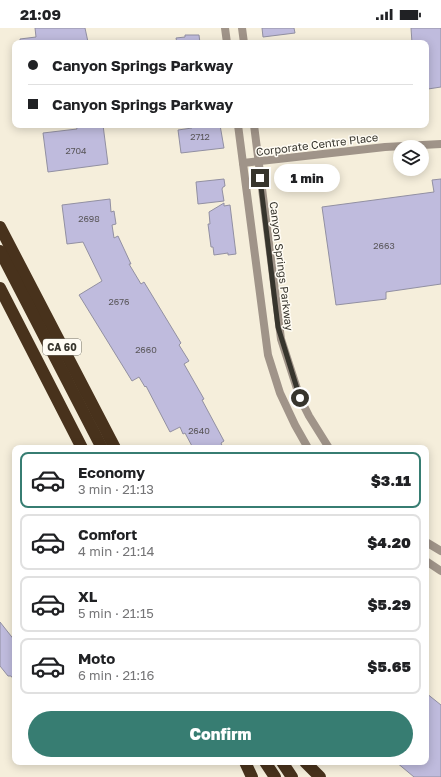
<!DOCTYPE html>
<html lang="en">
<head>
<meta charset="utf-8">
<style>
  :root { --surface:#fff; --page:#f6f6f6; --text:#202124; --muted:#757577; --line:#e0e0e0; --accent:#377d72 }
  body { margin:0; font-family:"Golos Text",sans-serif; background:var(--page); color:var(--text); height:100vh; display:flex; flex-direction:column; font-size:15px; white-space:nowrap }
  * { box-sizing:border-box; margin:0 }
  p { font-size:13px; color:var(--muted) }
  .icon { flex:none; width:22px; height:22px; fill:none; stroke:currentColor; stroke-width:2; stroke-linecap:round; stroke-linejoin:round }
  .map { position:relative; flex:1; overflow:hidden }
  .sheet { position:absolute; left:12px; top:417px; width:417px; height:320px; display:flex; flex-direction:column; background:var(--surface); border-radius:8px; box-shadow:0 2px 10px #0003 }
  .sheet>* { flex:none }
  .top-card { position:absolute; left:12px; top:12px; width:417px; height:88px; border-radius:8px; box-shadow:0 2px 10px #0003; display:grid; align-content:center; height:88px; padding:0 16px; background:var(--surface) }
  .buttons { position:absolute; left:393px; top:112px; display:grid; gap:8px }
  .buttons a { display:grid; place-items:center; width:36px; height:36px; border-radius:50%; background:var(--surface); box-shadow:0 2px 10px #0003; font-size:20px }
  .end { position:absolute; width:18px; height:18px; margin:-9px; border:5px solid #37352d; background:#fff; box-shadow:0 0 0 2px #fff }
  .from { border-radius:50% }
  .bubble { position:absolute; height:28px; border-radius:14px; background:var(--surface); box-shadow:0 2px 10px #0003; font-size:13px; font-weight:800; line-height:28px; text-align:center }
  .top-card b { display:flex; align-items:center; gap:14px; height:38px; font-size:15px }
  .top-card b+b { border-top:1px solid var(--line) }
  .top-card i { width:10px; height:10px; background:var(--text) }
  ul { padding:7px 0 0; list-style:none }
  li { display:flex; align-items:center; gap:12px; height:56px; margin:0 8px 6px; padding:0 8px; border:2px solid var(--line); border-radius:8px }
  li div { flex:1 }
  li b { display:block; font-size:15px }
  li em { font-style:normal; font-weight:800 }
  li.selected { border-color:var(--accent) }
  li>.icon { width:36px; height:36px; stroke-width:1.5 }
  .cta { display:flex; gap:8px; margin-top:auto; padding:8px 16px }
  .cta a { flex:1; height:46px; border-radius:24px; background:var(--accent); color:#fff; font-size:16px; font-weight:800; line-height:46px; text-align:center }
  .status { display:flex; justify-content:space-between; align-items:center; height:28px; padding:0 20px; background:var(--surface); direction:ltr }
  .status svg { height:11px; fill:currentColor }
  .map>svg:first-child { display:block }
  .building { fill:#bfbbdd; stroke:#9290a2 }
  .lines { fill:none; stroke-linecap:round; stroke-linejoin:round }
  .tertiary { stroke:#a09489; stroke-width:8 }
  .motorway { stroke:#48321c; stroke-width:12 }
  .route { stroke:#37352d; stroke-width:5 }
  .labels { text-anchor:middle; dominant-baseline:central; stroke-width:3; stroke-linejoin:round; paint-order:stroke }
  .number-label { font-size:9px; fill:#595659 }
  .shield { fill:#fffcf4; stroke:#737169; stroke-width:1 }
  .shield-label { font-size:10px; font-weight:bold; fill:#37352d }
  .street-label { font-size:11px; fill:#37352d; stroke:#fffcf4 }
</style>
</head>
<body>
<div class="status"><b>21:09</b><svg viewBox="0 0 49 12"><path d="M0 12V9h3v3zM5 12V6h3v6zM10 12V3h3v9zM15 12V0h3v12zM26 1h20v11H26zM47 4h2v5h-2z"/></svg></div>
<div class="map">
<svg width="441" height="749" viewBox="0 0 441 749">
  <rect width="100%" height="100%" fill="#f5eedb"/>
  <g class="building">
    <path d="M35,0H85L88,14L20,15V11L36,9Z"/>
    <path d="M262,0H294L295,5L263,9Z"/>
    <path d="M411,0H441V59L428,61L426,49V15H412Z"/>
    <path d="M185,7H199L200,15H177L176,10L185,9Z"/>
    <path d="M76,97H103L108,136L48,144L43,105L77,101Z"/>
    <path d="M200,97H220L224,120L181,125L178,102L192,100L191,98Z"/>
    <path d="M224,151L225,158L223,159L222,161L224,173L198,176L196,154Z"/>
    <path d="M441,151V256L386,264V271L336,277L322,179L434,164L432,152Z"/>
    <path d="M110,171L111,184L114,183L116,196L112,197L114,210L118,208L131,236H129L141,256L144,254L181,315L179,317L189,333L184,336L204,371L202,372L224,413L221,415L223,420H193L185,405L183,406L180,399L170,404L146,358L145,359L139,349L132,353L79,267L102,253L83,214L67,216L62,177Z"/>
    <path d="M224,175V178L230,177L236,226L228,227V225L214,227L213,219H211L208,196H210L209,184Z"/>
    <path d="M0,594L15,613V653L11,648H8L0,638Z"/>
    <path d="M426,665L441,677V749H414L396,734H426Z"/>
  </g>
  <g class="lines">
    <g class="tertiary">
      <path d="M225,0L227,15"/>
      <path d="M242,0L244,15"/>
      <path d="M238,97L268,327L280,365L295,397L308,420"/>
      <path d="M254,97L281,311L300,370L309,388L329,420"/>
      <path d="M243,135L385,119L441,116"/>
      <path d="M426,514L441,523"/>
      <path d="M426,533L441,543"/>
    </g>
    <g class="motorway">
      <path d="M0,199L115,420"/>
      <path d="M0,223L102,420"/>
      <path d="M0,260L82,420"/>
      <path d="M245,734L252,749"/>
      <path d="M265,734L275,749"/>
      <path d="M282,734L292,749"/>
      <path d="M305,734L320,749"/>
    </g>
  </g>
  <g class="lines">
    <path class="route" d="M260,150L278,299L300,370"/>
  </g>
  <g class="labels">
    <g class="number-label">
      <text x="200" y="108">2712</text>
      <text x="76" y="122">2704</text>
      <text x="89" y="190">2698</text>
      <text x="384" y="217">2663</text>
      <text x="119" y="273">2676</text>
      <text x="146" y="321">2660</text>
      <text x="199" y="402">2640</text>
    </g>
    <rect class="shield" x="43" y="311" width="38" height="16" rx="3"/>
    <g class="shield-label">
      <text x="62" y="319">CA 60</text>
    </g>
    <g class="street-label">
      <text transform="translate(317 116) rotate(-7)">Corporate Centre Place</text>
      <text transform="translate(282 238) rotate(83)">Canyon Springs Parkway</text>
    </g>
  </g>
</svg>
<div class="buttons">
<a><svg class="icon" aria-label="layers" viewBox="0 0 24 24"><path d="M12 4l9 5-9 5-9-5zM3 14l9 5 9-5"/></svg></a>
</div>
<i class="end from" style="left:300px;top:370px"></i>
<i class="end" style="left:260px;top:150px"></i>
<div class="bubble" style="left:274px;top:136px;width:66px">1 min</div>
<div class="top-card">
<b><i class="from"></i>Canyon Springs Parkway</b>
<b><i></i>Canyon Springs Parkway</b>
</div>
<section class="sheet">
<ul>
<li class="selected"><svg class="icon" aria-label="car" viewBox="0 0 24 24"><path d="M5 17H2v-5l4-1 3-4h7l3 4 3 1v5h-3M9 17h6M6 11h13"/><circle cx="7" cy="17" r="2"/><circle cx="17" cy="17" r="2"/></svg><div><b>Economy</b><p>3 min · 21:13</p></div><em>$3.11</em></li>
<li><svg class="icon" aria-label="car" viewBox="0 0 24 24"><path d="M5 17H2v-5l4-1 3-4h7l3 4 3 1v5h-3M9 17h6M6 11h13"/><circle cx="7" cy="17" r="2"/><circle cx="17" cy="17" r="2"/></svg><div><b>Comfort</b><p>4 min · 21:14</p></div><em>$4.20</em></li>
<li><svg class="icon" aria-label="car" viewBox="0 0 24 24"><path d="M5 17H2v-5l4-1 3-4h7l3 4 3 1v5h-3M9 17h6M6 11h13"/><circle cx="7" cy="17" r="2"/><circle cx="17" cy="17" r="2"/></svg><div><b>XL</b><p>5 min · 21:15</p></div><em>$5.29</em></li>
<li><svg class="icon" aria-label="car" viewBox="0 0 24 24"><path d="M5 17H2v-5l4-1 3-4h7l3 4 3 1v5h-3M9 17h6M6 11h13"/><circle cx="7" cy="17" r="2"/><circle cx="17" cy="17" r="2"/></svg><div><b>Moto</b><p>6 min · 21:16</p></div><em>$5.65</em></li>
</ul>
<div class="cta"><a>Confirm</a></div>
</section>
</div>
</body>
</html>
